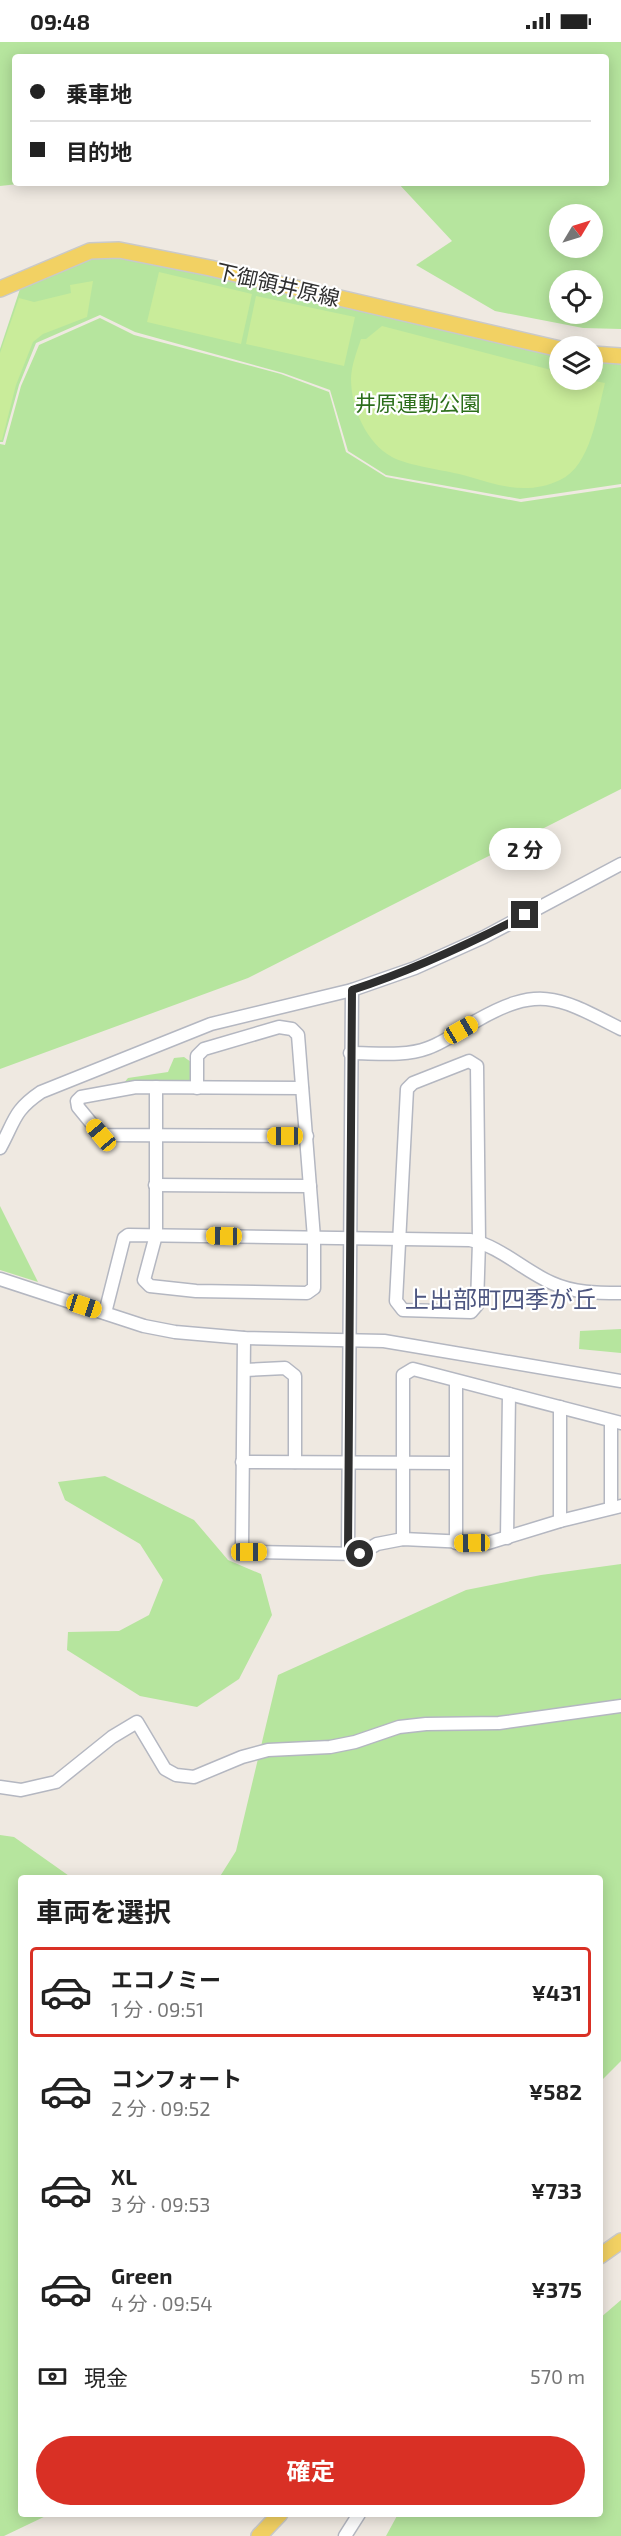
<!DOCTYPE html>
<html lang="ja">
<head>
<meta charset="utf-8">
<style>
  :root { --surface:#fff; --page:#f6f6f6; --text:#222; --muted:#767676; --line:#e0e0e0; --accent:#d93025 }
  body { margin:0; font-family:"Exo 2","Noto Sans JP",sans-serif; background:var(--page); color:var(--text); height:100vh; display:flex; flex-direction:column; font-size:22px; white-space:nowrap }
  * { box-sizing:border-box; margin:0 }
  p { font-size:20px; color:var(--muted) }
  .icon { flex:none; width:33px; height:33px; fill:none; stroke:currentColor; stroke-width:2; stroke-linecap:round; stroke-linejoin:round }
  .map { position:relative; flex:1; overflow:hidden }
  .drawer { position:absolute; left:18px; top:1833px; width:585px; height:642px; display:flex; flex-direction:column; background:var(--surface); border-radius:6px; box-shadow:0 3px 15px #0003 }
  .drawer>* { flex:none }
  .hud { position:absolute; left:12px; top:12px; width:597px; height:132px; border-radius:6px; box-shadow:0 3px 15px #0003; display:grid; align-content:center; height:132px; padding:0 18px; background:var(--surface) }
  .needle { width:39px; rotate:52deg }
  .tools { position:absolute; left:549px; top:162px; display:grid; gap:12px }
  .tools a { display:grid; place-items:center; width:54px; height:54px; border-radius:50%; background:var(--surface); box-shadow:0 3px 15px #0003; font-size:30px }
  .end { position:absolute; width:27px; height:27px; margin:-14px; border:8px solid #2e2e2e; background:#fff; box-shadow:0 0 0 3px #fff }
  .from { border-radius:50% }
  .bubble { position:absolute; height:42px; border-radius:21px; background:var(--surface); box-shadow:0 3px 15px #0003; font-size:20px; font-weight:700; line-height:42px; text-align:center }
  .car { position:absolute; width:18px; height:36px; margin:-18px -9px; border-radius:8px; box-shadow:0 0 4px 2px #0007; background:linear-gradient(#f5c518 24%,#345 0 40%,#f5c518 0 76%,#345 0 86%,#f5c518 0) }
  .hud b { display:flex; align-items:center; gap:21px; height:57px; font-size:22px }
  .hud b+b { border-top:2px solid var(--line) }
  .hud i { width:15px; height:15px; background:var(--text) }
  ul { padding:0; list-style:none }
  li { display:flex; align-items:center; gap:18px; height:90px; margin:0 12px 9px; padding:0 6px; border:3px solid transparent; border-radius:6px }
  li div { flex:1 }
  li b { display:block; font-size:22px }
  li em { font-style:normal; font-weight:700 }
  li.active { border-color:var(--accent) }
  li>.icon { width:54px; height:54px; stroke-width:1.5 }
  h2 { padding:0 18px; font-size:27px; line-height:72px }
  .pay { display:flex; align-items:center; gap:15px; height:66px; padding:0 18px; font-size:22px }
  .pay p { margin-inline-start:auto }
  .primary-button { display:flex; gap:12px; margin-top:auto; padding:12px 18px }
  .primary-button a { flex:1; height:69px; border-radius:36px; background:var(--accent); color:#fff; font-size:24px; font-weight:700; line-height:69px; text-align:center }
  .status { display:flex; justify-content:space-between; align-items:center; height:42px; padding:0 30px; background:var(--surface); direction:ltr }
  .status svg { height:16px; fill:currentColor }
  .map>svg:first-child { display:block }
  .green { fill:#b6e59e; fill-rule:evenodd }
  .pitch { fill:#c9ec9a }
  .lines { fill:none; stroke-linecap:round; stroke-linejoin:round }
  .minor-casing { stroke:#b4b7c1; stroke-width:15 }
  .major-casing { stroke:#c9c9c9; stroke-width:18 }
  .minor { stroke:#fff; stroke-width:12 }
  .major { stroke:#f2d163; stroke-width:15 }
  .route { stroke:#2e2e2e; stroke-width:8 }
  .labels { text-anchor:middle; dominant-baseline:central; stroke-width:4.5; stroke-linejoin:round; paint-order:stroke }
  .street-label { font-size:21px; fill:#2e2e2e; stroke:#fff }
  .park-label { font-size:21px; fill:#2c6e1b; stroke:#fff }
  .quarter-label { font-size:24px; fill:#4d5680; stroke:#fff }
</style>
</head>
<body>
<div class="status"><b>09:48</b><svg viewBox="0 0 49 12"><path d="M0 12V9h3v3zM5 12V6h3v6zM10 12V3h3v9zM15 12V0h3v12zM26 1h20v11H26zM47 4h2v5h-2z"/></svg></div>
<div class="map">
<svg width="621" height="2494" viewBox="0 0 621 2494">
  <rect width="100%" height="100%" fill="#efe9e1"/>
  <g class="green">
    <path d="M0,0H621V287L583,286L495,269L416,223L452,199L398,141H606V15H15V141H27L0,144ZM592,172V206H560V172ZM560,238H592V272H560Z"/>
    <path d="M98,212L124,214L559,313L560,338H592L593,318L621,321V442L520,457L386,433L348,409L330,348L283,331L135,290L100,273L36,301L19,343L3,400H0V307L22,241Z"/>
    <path d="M100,276L134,293L281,332L329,350L346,410L386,435L521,460L621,445V747L248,936L0,1027V402L5,403L21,344L39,303Z"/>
    <path d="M184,1015L191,1020L193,1037L188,1042H123L128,1036L168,1030L174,1016Z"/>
    <path d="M0,1164L38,1240L0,1228Z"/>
    <path d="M621,1287V1311L579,1307L580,1289Z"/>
    <path d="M105,1434L194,1478L228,1518L261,1532L272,1573L239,1637L197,1665L140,1654L67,1608L68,1590L119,1589L149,1573L163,1538L140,1502L65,1458L58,1440Z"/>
    <path d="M621,1522V2019L600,2040V1836H219L236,1809L278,1633L466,1548L541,1533Z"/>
    <path d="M0,1793L14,1795L72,1836H21V2472H50L4,2494H0Z"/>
    <path d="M621,2258V2494H386L398,2472H600V2276Z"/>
  </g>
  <g class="pitch">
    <path d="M159,230L252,252L241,302L147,280Z"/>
    <path d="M93,239L87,275L43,292L33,300L16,343L2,398H0V311L19,256L34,260L71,251L70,243Z"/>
    <path d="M256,254L355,275L344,324L246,302Z"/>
    <path d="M382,284L559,330L560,338H589L605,341C597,371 591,424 560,438C526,454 498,443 463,433C444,428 409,424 392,415C366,401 351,365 351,337C351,324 357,309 361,297H366Z"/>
  </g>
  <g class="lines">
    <g class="minor-casing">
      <g id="minor">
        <path d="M350,1011C376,1011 404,1015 428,1006C445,1000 461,988 476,979C540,942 560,956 621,987"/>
        <path d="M469,1019L477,1024L479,1200L477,1263L471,1270L403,1268L396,1259L407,1047L413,1041Z"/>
        <path d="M156,1045V1193L144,1238L150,1244L196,1249L307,1251L314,1246V1196L298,993L292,987L279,985L204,1007L197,1014V1046"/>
        <path d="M302,1046L136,1045L81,1055L77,1059L78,1065L101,1093L307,1094"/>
        <path d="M0,1106C15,1079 13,1069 41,1050L211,982L352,948L415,926L484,895L621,822"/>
        <path d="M155,1143L310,1144"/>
        <path d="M0,1237L144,1284L175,1290L244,1296L384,1299L621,1339"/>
        <path d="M105,1271L124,1196L128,1193L470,1198C500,1204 524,1229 552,1241C574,1251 597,1251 621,1251"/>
        <path d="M244,1296L242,1504L249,1510L360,1512L377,1502L403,1497L488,1501L560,1479L621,1464"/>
        <path d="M245,1328L285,1326L295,1334V1420"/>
        <path d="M560,1365V1479"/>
        <path d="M611,1379V1466"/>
        <path d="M242,1420L454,1421"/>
        <path d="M507,1496L509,1352"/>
        <path d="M403,1497V1333L413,1327L621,1381"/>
        <path d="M456,1501V1339"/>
        <path d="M348,1510L352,948"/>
        <path d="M0,1745L21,1748L56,1740L112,1695L137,1680L165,1727L176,1733L194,1735L242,1715L268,1708L330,1705L355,1700L399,1685L426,1682L499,1681L621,1664"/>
        <path d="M345,2494L359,2472"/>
      </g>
    </g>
    <g class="major-casing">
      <g id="major">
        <path d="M0,247L90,209L119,208L210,226L560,307"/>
        <path d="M592,312L621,314"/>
        <path d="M600,2214L621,2199"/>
        <path d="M259,2494L280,2472"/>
      </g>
    </g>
    <use href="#minor" class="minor"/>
    <use href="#major" class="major"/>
  </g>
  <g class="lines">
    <path class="route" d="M360,1512L348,1510L352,948C413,928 469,902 525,873"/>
  </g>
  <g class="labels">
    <g class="street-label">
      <text transform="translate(278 242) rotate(13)">下御領井原線</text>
    </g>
    <g class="park-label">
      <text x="418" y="360">井原運動公園</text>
    </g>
    <g class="quarter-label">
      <text x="501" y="1256">上出部町四季が丘</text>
    </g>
  </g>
</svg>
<div class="tools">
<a><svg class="needle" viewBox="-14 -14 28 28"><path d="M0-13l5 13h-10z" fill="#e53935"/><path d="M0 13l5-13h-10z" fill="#767676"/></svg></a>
<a><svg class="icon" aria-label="locate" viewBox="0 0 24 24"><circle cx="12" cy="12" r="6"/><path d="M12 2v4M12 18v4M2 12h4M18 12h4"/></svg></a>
<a><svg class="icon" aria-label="layers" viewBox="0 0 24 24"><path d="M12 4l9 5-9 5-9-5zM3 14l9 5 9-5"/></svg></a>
</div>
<i class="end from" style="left:360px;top:1512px"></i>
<i class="end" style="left:525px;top:873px"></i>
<div class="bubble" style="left:489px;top:786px;width:72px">2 分</div>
<i class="car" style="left:461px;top:988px;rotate:60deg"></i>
<i class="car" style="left:101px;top:1093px;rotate:320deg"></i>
<i class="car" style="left:285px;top:1094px;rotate:270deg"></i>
<i class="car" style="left:224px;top:1194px;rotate:271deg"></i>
<i class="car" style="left:84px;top:1264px;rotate:108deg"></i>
<i class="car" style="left:472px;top:1501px;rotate:269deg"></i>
<i class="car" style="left:249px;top:1510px;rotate:90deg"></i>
<div class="hud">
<b><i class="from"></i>乗車地</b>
<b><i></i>目的地</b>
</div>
<section class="drawer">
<h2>車両を選択</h2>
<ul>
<li class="active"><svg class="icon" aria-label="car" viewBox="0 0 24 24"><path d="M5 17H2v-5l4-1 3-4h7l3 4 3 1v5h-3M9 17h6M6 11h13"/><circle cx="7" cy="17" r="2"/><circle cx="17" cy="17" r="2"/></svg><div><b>エコノミー</b><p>1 分 · 09:51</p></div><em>¥431</em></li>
<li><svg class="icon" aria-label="car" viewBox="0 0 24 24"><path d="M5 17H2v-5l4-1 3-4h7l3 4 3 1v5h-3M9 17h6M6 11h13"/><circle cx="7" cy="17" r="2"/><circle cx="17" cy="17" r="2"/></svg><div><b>コンフォート</b><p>2 分 · 09:52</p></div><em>¥582</em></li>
<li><svg class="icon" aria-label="car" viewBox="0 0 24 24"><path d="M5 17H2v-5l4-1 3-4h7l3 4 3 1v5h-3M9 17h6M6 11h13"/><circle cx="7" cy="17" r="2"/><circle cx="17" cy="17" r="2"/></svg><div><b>XL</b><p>3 分 · 09:53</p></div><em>¥733</em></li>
<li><svg class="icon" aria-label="car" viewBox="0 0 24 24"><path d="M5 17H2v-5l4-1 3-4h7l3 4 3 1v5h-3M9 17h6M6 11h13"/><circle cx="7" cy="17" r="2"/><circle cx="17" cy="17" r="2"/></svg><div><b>Green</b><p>4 分 · 09:54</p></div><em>¥375</em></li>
</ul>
<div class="pay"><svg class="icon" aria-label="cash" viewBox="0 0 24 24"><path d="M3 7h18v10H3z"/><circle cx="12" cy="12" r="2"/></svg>現金<p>570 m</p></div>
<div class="primary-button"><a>確定</a></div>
</section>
</div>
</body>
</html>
